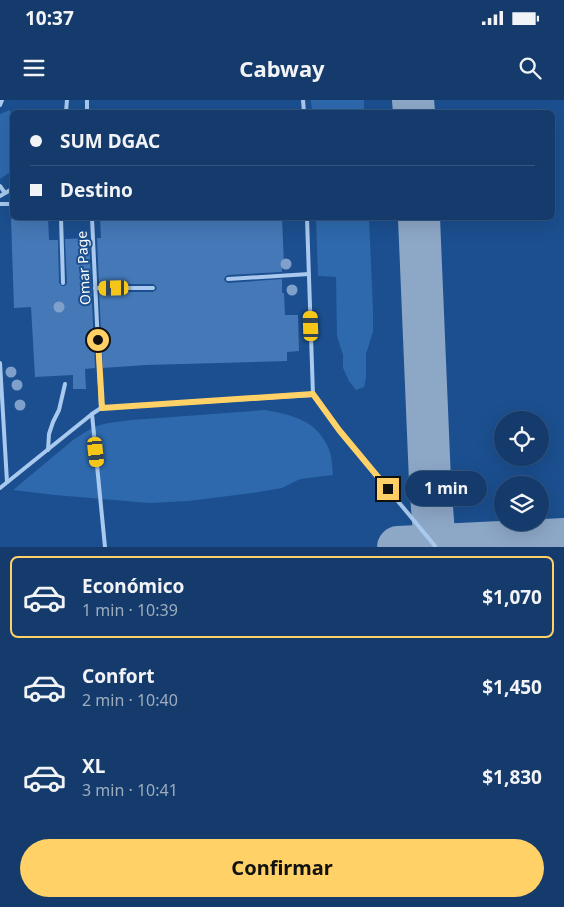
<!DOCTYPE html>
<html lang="es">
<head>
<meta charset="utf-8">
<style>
  :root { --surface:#143b6b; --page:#1d4271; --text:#f1f3f6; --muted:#9dadc1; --line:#33557e; --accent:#ffd166 }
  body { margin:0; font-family:"Noto Sans",sans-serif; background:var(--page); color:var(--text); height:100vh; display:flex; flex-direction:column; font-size:19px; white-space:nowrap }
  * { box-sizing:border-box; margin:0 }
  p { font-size:16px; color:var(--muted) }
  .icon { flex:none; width:28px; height:28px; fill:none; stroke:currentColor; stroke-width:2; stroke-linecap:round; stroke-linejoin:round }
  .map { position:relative; height:447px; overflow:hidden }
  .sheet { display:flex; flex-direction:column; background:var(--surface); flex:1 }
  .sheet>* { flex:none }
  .banner { position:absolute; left:10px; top:10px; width:545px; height:110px; border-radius:8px; box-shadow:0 5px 20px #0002,0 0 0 1px var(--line); display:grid; align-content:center; height:110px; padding:0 20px; background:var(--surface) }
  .controls { position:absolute; left:494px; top:311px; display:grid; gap:10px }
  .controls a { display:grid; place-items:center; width:55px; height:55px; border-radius:50%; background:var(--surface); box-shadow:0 5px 20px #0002,0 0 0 1px var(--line); font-size:25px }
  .end { position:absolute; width:22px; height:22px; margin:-11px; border:6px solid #ffd166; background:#111; box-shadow:0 0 0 2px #111 }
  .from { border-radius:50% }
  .bubble { position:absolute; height:35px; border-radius:18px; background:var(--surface); box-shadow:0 5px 20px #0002,0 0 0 1px var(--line); font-size:16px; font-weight:700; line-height:35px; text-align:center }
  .car { position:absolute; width:15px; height:30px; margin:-15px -8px; border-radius:6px; box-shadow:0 0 4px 1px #0007; background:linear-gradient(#f5c518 24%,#345 0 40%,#f5c518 0 76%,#345 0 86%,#f5c518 0) }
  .banner b { display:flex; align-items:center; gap:18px; height:48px; font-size:19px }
  .banner b+b { border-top:1px solid var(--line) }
  .banner i { width:12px; height:12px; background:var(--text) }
  ul { padding:9px 0 0; list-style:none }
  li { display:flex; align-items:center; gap:15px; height:82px; margin:0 10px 8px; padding:0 10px; border:2px solid transparent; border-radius:8px }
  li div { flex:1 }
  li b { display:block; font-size:19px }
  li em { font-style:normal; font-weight:700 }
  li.on { border-color:var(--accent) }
  li>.icon { width:45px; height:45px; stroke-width:1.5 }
  .action { display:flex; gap:10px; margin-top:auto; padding:10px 20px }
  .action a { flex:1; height:58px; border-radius:30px; background:var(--accent); color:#111; font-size:20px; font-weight:700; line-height:58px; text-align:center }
  .status { display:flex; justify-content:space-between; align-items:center; height:35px; padding:0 25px; background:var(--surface); direction:ltr }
  .status svg { height:14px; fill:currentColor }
  header { display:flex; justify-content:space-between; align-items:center; height:65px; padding:0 20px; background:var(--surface); font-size:22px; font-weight:700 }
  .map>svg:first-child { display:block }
  .green { fill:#2e69ad }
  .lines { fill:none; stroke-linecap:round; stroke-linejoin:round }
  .taxiway { stroke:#8da7c7; stroke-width:42 }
  .building { fill:#4478b7 }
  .lane { stroke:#a9c9ee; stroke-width:4 }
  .tree { fill:#7ea0ca }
  .route { stroke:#ffd166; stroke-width:6 }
  .labels { text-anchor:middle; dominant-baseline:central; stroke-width:4; stroke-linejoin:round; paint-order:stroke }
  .street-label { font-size:14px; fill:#fff; stroke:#1b4f8f }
</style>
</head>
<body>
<div class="status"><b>10:37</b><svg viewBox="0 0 49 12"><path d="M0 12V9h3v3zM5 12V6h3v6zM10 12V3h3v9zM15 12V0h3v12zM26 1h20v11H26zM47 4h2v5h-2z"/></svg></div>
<header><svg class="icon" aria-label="menu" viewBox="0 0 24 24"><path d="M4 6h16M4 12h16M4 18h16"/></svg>Cabway<svg class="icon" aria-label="search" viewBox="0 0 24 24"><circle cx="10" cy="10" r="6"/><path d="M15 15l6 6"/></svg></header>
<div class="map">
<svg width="564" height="447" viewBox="0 0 564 447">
  <rect width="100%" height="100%" fill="#1b4f8f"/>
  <g class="green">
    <path d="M311,0H364V12H312Z"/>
    <path d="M10,10L12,25V68L9,73L0,79V14Z"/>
    <path d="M316,118H369L373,210V232L366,254V278L364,287L356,290L349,281L343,268V255L337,236L336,177L318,176Z"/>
    <path d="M265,310C291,315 314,319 327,345C332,354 332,365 333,375L300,379L282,388L252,393L189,401L149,403L55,395L13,390L73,340L87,331L97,326L108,323L132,320Z"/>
  </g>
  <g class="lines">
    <g class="taxiway">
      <path d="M413,0L414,12"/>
      <path d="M419,118L430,381L435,447"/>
      <path d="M398,447L564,439"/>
    </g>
  </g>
  <g class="building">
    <path d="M48,118L49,140H58L59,183L62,186H65L67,183L65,139L89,138L95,268L85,269L86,289H73V275L35,277L31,207L14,208L11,119Z"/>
    <path d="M100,118H282L284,164H282V172L228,175L225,177L224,180L226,182L228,183L282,179V193H284L285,215H298L299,251L287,252V261L146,265L103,268L99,192H153L156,190L157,188L155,185L153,184H99L97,138H101Z"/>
  </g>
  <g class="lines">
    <g class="lane">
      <path d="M303,0L304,12"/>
      <path d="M0,5L2,0"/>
      <path d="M66,12L67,0"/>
      <path d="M87,12V0"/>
      <path d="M0,86L5,93"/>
      <path d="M0,96L12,89"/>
      <path d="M0,104H12"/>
      <path d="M61,118L63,183"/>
      <path d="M92,118L101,308"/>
      <path d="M228,179L309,174"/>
      <path d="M95,188H153"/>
      <path d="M0,263L7,382"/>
      <path d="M313,295L339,330L435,446"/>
      <path d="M92,314L105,447"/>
      <path d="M48,350L49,334L53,322L59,310L65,284"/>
      <path d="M0,388L92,314L101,308L313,295L307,118"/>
    </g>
  </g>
  <g class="tree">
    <circle cx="286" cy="164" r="5.5"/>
    <circle cx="292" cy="190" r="5.5"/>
    <circle cx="59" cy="207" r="5.5"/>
    <circle cx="11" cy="272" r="5.5"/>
    <circle cx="17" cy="285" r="5.5"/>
    <circle cx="20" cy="305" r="5.5"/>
  </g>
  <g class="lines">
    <path class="route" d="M98,240L102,308L313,294L339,330L388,389"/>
  </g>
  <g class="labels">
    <g class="street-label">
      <text transform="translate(83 168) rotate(-93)">Omar Page</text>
    </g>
  </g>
</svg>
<div class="controls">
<a><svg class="icon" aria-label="locate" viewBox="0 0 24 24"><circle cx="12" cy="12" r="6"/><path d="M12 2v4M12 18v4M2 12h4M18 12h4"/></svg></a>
<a><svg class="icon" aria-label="layers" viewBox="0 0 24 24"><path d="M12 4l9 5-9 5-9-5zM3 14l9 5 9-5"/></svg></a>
</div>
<i class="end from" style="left:98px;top:240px"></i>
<i class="end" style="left:388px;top:389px"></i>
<div class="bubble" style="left:405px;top:371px;width:82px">1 min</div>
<i class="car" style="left:114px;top:188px;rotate:269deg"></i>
<i class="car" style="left:311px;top:226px;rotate:358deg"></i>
<i class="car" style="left:96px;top:352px;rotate:174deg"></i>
<div class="banner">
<b><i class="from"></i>SUM DGAC</b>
<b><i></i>Destino</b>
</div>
</div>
<section class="sheet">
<ul>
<li class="on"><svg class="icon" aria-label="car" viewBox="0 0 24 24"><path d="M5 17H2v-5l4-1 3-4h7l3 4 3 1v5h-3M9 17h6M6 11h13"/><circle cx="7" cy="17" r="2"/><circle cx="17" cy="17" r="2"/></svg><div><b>Económico</b><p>1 min · 10:39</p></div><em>$1,070</em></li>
<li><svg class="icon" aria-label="car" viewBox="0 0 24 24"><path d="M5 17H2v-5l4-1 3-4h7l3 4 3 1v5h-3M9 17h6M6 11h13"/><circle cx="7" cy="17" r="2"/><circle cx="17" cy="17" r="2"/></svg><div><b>Confort</b><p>2 min · 10:40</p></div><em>$1,450</em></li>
<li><svg class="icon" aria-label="car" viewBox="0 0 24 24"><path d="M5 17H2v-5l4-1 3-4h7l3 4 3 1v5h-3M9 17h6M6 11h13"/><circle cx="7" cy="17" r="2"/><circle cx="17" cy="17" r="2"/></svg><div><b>XL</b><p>3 min · 10:41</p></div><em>$1,830</em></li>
</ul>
<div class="action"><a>Confirmar</a></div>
</section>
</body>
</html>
